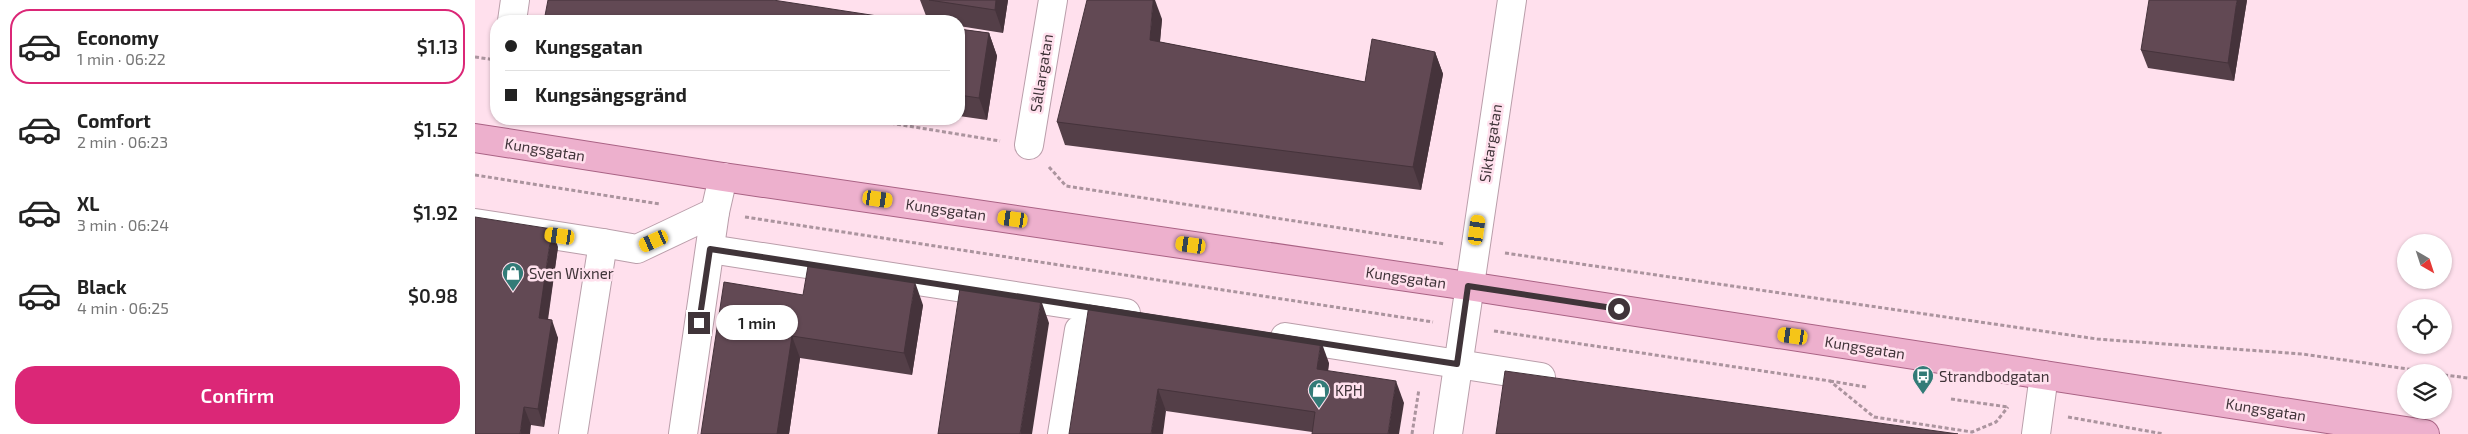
<!DOCTYPE html>
<html lang="en">
<head>
<meta charset="utf-8">
<style>
  :root { --surface:#fff; --page:#f2f2f2; --text:#222; --muted:#767676; --line:#e0e0e0; --accent:#db2777 }
  body { margin:0; font-family:"Exo 2",sans-serif; background:var(--page); color:var(--text); height:100vh; display:flex; flex-direction:column; font-size:19px; white-space:nowrap }
  * { box-sizing:border-box; margin:0 }
  p { font-size:16px; color:var(--muted) }
  .icon { flex:none; width:28px; height:28px; fill:none; stroke:currentColor; stroke-width:2; stroke-linecap:round; stroke-linejoin:round }
  .map { position:relative; flex:1; overflow:hidden }
  .details { display:flex; flex-direction:column; background:var(--surface); width:475px }
  .details>* { flex:none }
  .top-card { position:absolute; left:15px; top:15px; width:475px; height:110px; border-radius:20px; box-shadow:0 1px 4px #0004; display:grid; align-content:center; height:110px; padding:0 15px; background:var(--surface) }
  .needle { width:32px; rotate:141deg }
  .buttons { position:absolute; left:1922px; top:234px; display:grid; gap:10px }
  .buttons a { display:grid; place-items:center; width:55px; height:55px; border-radius:50%; background:var(--surface); box-shadow:0 1px 4px #0004; font-size:25px }
  .end { position:absolute; width:22px; height:22px; margin:-11px; border:6px solid #403439; background:#fff; box-shadow:0 0 0 2px #fff }
  .from { border-radius:50% }
  .bubble { position:absolute; height:35px; border-radius:18px; background:var(--surface); box-shadow:0 1px 4px #0004; font-size:16px; font-weight:600; line-height:35px; text-align:center }
  .car { position:absolute; width:15px; height:30px; margin:-15px -8px; border-radius:6px; box-shadow:0 0 4px 1px #0007; background:linear-gradient(#f5c518 24%,#345 0 40%,#f5c518 0 76%,#345 0 86%,#f5c518 0) }
  .top-card b { display:flex; align-items:center; gap:18px; height:48px; font-size:19px }
  .top-card b+b { border-top:1px solid var(--line) }
  .top-card i { width:12px; height:12px; background:var(--text) }
  ul { padding:9px 0 0; list-style:none }
  li { display:flex; align-items:center; gap:15px; height:75px; margin:0 10px 8px; padding:0 5px; border:2px solid transparent; border-radius:20px }
  li div { flex:1 }
  li b { display:block; font-size:19px }
  li em { font-style:normal; font-weight:600 }
  li.active { border-color:var(--accent) }
  li>.icon { width:45px; height:45px; stroke-width:1.5 }
  .button { display:flex; gap:10px; margin-top:auto; padding:10px 15px }
  .button a { flex:1; height:58px; border-radius:20px; background:var(--accent); color:#fff; font-size:20px; font-weight:600; line-height:58px; text-align:center }
  main { display:flex; flex:1; min-height:0 }
  .map>svg:first-child { display:block }
  .lines { fill:none; stroke-linecap:round; stroke-linejoin:round }
  .minor-casing { stroke:#ba9eaa; stroke-width:30 }
  .major-casing { stroke:#a96284; stroke-width:30 }
  .path { stroke:#ab949e; stroke-width:3; stroke-dasharray:4 2.5; stroke-linecap:butt }
  .minor { stroke:#fff; stroke-width:28 }
  .major { stroke:#edb0cd; stroke-width:28 }
  .wall { fill:#543f48 }
  .shaded-wall { fill:#45333b }
  .building { fill:#624954; stroke:#45333b }
  .route { stroke:#403439; stroke-width:6 }
  .labels { text-anchor:middle; dominant-baseline:central; stroke-width:5; stroke-linejoin:round; paint-order:stroke }
  .street-label { font-size:15px; fill:#403439; stroke:#ffe0ed }
  .poi-label { font-size:15px; fill:#403439; stroke:#ffe0ed; text-anchor:start }
</style>
</head>
<body>
<main>
<section class="details">
<ul>
<li class="active"><svg class="icon" aria-label="car" viewBox="0 0 24 24"><path d="M5 17H2v-5l4-1 3-4h7l3 4 3 1v5h-3M9 17h6M6 11h13"/><circle cx="7" cy="17" r="2"/><circle cx="17" cy="17" r="2"/></svg><div><b>Economy</b><p>1 min · 06:22</p></div><em>$1.13</em></li>
<li><svg class="icon" aria-label="car" viewBox="0 0 24 24"><path d="M5 17H2v-5l4-1 3-4h7l3 4 3 1v5h-3M9 17h6M6 11h13"/><circle cx="7" cy="17" r="2"/><circle cx="17" cy="17" r="2"/></svg><div><b>Comfort</b><p>2 min · 06:23</p></div><em>$1.52</em></li>
<li><svg class="icon" aria-label="car" viewBox="0 0 24 24"><path d="M5 17H2v-5l4-1 3-4h7l3 4 3 1v5h-3M9 17h6M6 11h13"/><circle cx="7" cy="17" r="2"/><circle cx="17" cy="17" r="2"/></svg><div><b>XL</b><p>3 min · 06:24</p></div><em>$1.92</em></li>
<li><svg class="icon" aria-label="car" viewBox="0 0 24 24"><path d="M5 17H2v-5l4-1 3-4h7l3 4 3 1v5h-3M9 17h6M6 11h13"/><circle cx="7" cy="17" r="2"/><circle cx="17" cy="17" r="2"/></svg><div><b>Black</b><p>4 min · 06:25</p></div><em>$0.98</em></li>
</ul>
<div class="button"><a>Confirm</a></div>
</section>
<div class="map">
<svg width="1993" height="434" viewBox="0 0 1993 434">
  <rect width="100%" height="100%" fill="#ffe0ed"/>
  <g class="lines">
    <g class="minor-casing">
      <g id="minor">
        <path d="M37,21L40,0"/>
        <path d="M554,145L578,0"/>
        <path d="M0,223L128,243L98,434"/>
        <path d="M128,243L162,249L240,212"/>
        <path d="M235,249L651,313"/>
        <path d="M810,337L1066,377"/>
        <path d="M208,434L240,212L248,177"/>
        <path d="M587,434L604,330"/>
        <path d="M973,434L1037,0"/>
        <path d="M1561,434L1569,375"/>
      </g>
    </g>
    <g class="major-casing">
      <path id="major" d="M0,138L248,177L993,286L1950,434"/>
    </g>
    <g class="path">
      <path d="M0,57L21,60"/>
      <path d="M390,119L525,141"/>
      <path d="M574,167L591,186L970,244"/>
      <path d="M0,175L185,204"/>
      <path d="M270,217L958,322"/>
      <path d="M1030,253L1622,339L1827,354L1954,372"/>
      <path d="M1019,331L1355,381L1399,417L1497,432L1521,422L1533,407"/>
      <path d="M1969,375L1993,378"/>
      <path d="M1355,381L1391,387"/>
      <path d="M1476,399L1533,407"/>
      <path d="M1593,417L1689,434"/>
      <path d="M937,434L944,389"/>
    </g>
    <use href="#minor" class="minor"/>
    <use href="#major" class="major"/>
  </g>
  <g class="wall">
    <path d="M445,0H533L528,33L484,26V21H453Z"/>
    <path d="M1772,0L1759,81L1673,68L1666,50Z"/>
    <path d="M687,19L685,42L890,82L960,52L968,74L946,190L590,145L582,122Z"/>
    <path d="M484,29L514,33L522,56L512,120L484,116Z"/>
    <path d="M83,247L73,320L83,338L69,427L56,425L0,434Z"/>
    <path d="M328,295L448,305L437,375L325,358L314,434H226Z"/>
    <path d="M614,305L854,363L853,371L929,403L837,432L691,411Z"/>
  </g>
  <g class="shaded-wall">
    <path d="M521,0H533L528,33L520,10Z"/>
    <path d="M678,0H680L687,19L683,62L675,40Z"/>
    <path d="M1762,0H1772L1759,81L1753,63Z"/>
    <path d="M514,33L522,56L512,120L504,98Z"/>
    <path d="M960,52L968,74L946,190L938,167Z"/>
    <path d="M77,229L83,247L70,336L64,318Z"/>
    <path d="M440,282L448,305L437,375L429,353Z"/>
    <path d="M566,300L574,323L557,434H545Z"/>
    <path d="M77,320L83,338L69,427L63,409Z"/>
    <path d="M317,336L325,358L314,434H302Z"/>
    <path d="M846,341L854,363L850,392L842,369Z"/>
    <path d="M921,381L929,403L924,434H913Z"/>
    <path d="M683,389L691,411L688,434H676Z"/>
    <path d="M49,407L56,425L55,434H45Z"/>
  </g>
  <g class="building">
    <path d="M73,0H298L435,21H69Z"/>
    <path d="M454,0H521L520,10Z"/>
    <path d="M612,0H678L675,40L890,82L897,39L960,52L938,167L582,122Z"/>
    <path d="M1674,0H1762L1753,63L1666,50Z"/>
    <path d="M484,29L514,33L504,98L484,95Z"/>
    <path d="M0,217L77,229L64,318L77,320L63,409L49,407L45,434H0Z"/>
    <path d="M333,266L440,282L429,353L317,336L302,434H226L249,282L328,295Z"/>
    <path d="M485,288L566,300L545,434H463Z"/>
    <path d="M614,305L846,341L842,369L921,381L913,434H837L840,412L683,389L676,434H594Z"/>
    <path d="M1030,371L1483,434H1021Z"/>
  </g>
  <g class="lines">
    <path class="route" d="M224,323L235,249L982,364L993,286L1144,309"/>
  </g>
  <defs>
    <g id="shop-pin" transform="scale(1.125)"><path d="M0 17L-7.5 6A9.5 9.5 0 1 1 7.5 6Z" fill="#327b77" stroke="#ffe0ed"/><path d="M-5-2.5h2.3a2.7 3.5 0 0 1 5.4 0H5L5.5 6h-11ZM-1.5-2.5h3a1.5 2.3 0 0 0-3 0Z" fill="#fff"/></g>
    <g id="bus-pin" transform="scale(1.125)"><path d="M0 17L-7.5 6A9.5 9.5 0 1 1 7.5 6Z" fill="#327b77" stroke="#ffe0ed"/><path d="M-5-6H5V4H4V6H2V4H-2V6H-4V4H-5ZM-3.5-4V0h7V-4ZM-3.5 1.2v1.5H-2V1.2ZM2 1.2v1.5H3.5V1.2Z" fill="#fff"/></g>
  </defs>
  <g fill-rule="evenodd">
    <use href="#shop-pin" x="38" y="273"/>
    <use href="#bus-pin" x="1448" y="376"/>
    <use href="#shop-pin" x="844" y="390"/>
  </g>
  <g class="labels">
    <g class="street-label">
      <text transform="translate(566 73) rotate(-81)">Sållargatan</text>
      <text transform="translate(1015 143) rotate(-81)">Siktargatan</text>
      <text transform="translate(70 149) rotate(9)">Kungsgatan</text>
      <text transform="translate(471 209) rotate(8)">Kungsgatan</text>
      <text transform="translate(931 277) rotate(8)">Kungsgatan</text>
      <text transform="translate(1390 347) rotate(9)">Kungsgatan</text>
      <text transform="translate(1791 409) rotate(9)">Kungsgatan</text>
    </g>
    <g class="poi-label">
      <text x="54" y="273">Sven Wixner</text>
      <text x="1464" y="376">Strandbodgatan</text>
      <text x="860" y="390">KPH</text>
    </g>
  </g>
</svg>
<div class="buttons">
<a><svg class="needle" viewBox="-14 -14 28 28"><path d="M0-13l5 13h-10z" fill="#e53935"/><path d="M0 13l5-13h-10z" fill="#767676"/></svg></a>
<a><svg class="icon" aria-label="locate" viewBox="0 0 24 24"><circle cx="12" cy="12" r="6"/><path d="M12 2v4M12 18v4M2 12h4M18 12h4"/></svg></a>
<a><svg class="icon" aria-label="layers" viewBox="0 0 24 24"><path d="M12 4l9 5-9 5-9-5zM3 14l9 5 9-5"/></svg></a>
</div>
<i class="end from" style="left:1144px;top:309px"></i>
<i class="end" style="left:224px;top:323px"></i>
<div class="bubble" style="left:241px;top:305px;width:82px">1 min</div>
<i class="car" style="left:403px;top:199px;rotate:98deg"></i>
<i class="car" style="left:538px;top:219px;rotate:278deg"></i>
<i class="car" style="left:1002px;top:230px;rotate:8deg"></i>
<i class="car" style="left:85px;top:236px;rotate:278deg"></i>
<i class="car" style="left:179px;top:241px;rotate:246deg"></i>
<i class="car" style="left:716px;top:245px;rotate:278deg"></i>
<i class="car" style="left:1318px;top:336px;rotate:278deg"></i>
<div class="top-card">
<b><i class="from"></i>Kungsgatan</b>
<b><i></i>Kungsängsgränd</b>
</div>
</div>
</main>
</body>
</html>
